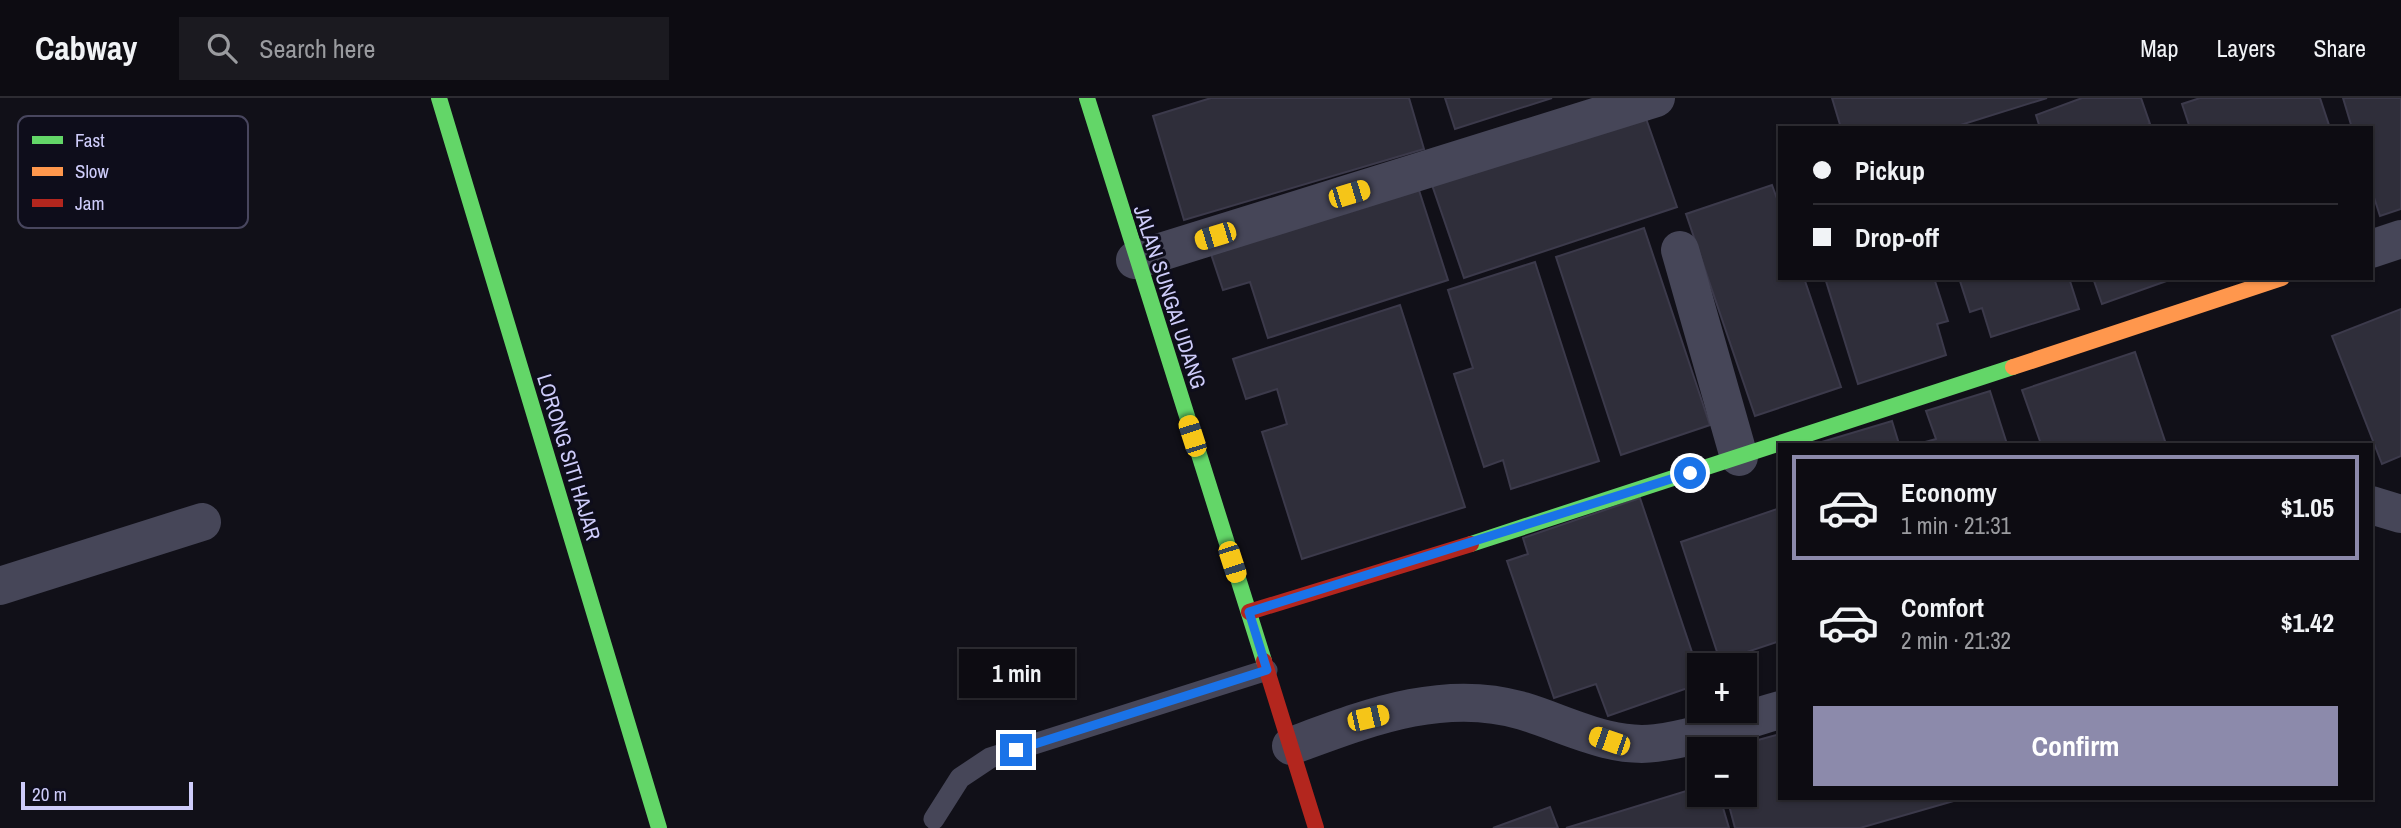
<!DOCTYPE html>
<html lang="en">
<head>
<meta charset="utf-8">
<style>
  :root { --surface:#0d0c12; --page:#1b1a20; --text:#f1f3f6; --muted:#9a9b9f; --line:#2d2c32; --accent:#8c8aab }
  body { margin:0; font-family:"Archivo Narrow",sans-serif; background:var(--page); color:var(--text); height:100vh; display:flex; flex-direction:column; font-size:26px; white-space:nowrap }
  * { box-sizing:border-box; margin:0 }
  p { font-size:23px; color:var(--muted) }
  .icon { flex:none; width:38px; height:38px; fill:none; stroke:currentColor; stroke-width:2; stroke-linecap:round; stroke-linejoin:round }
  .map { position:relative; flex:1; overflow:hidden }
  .side { position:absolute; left:1778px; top:345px; width:595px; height:357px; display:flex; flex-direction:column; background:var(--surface); border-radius:0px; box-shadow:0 2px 5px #0004,0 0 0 2px var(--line) }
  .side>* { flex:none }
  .top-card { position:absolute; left:1778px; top:28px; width:595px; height:154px; border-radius:0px; box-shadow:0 2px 5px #0004,0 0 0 2px var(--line); display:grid; align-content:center; height:154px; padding:0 35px; background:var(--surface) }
  .buttons { position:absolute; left:1687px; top:555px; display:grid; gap:14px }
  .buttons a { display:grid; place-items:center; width:70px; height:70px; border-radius:0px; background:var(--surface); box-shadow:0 2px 5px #0004,0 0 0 2px var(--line); font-size:35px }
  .scale { position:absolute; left:21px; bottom:18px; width:172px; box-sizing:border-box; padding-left:7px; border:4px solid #ceccfa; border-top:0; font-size:19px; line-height:24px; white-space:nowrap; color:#ceccfa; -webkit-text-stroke:5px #0e0d1b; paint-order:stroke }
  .end { position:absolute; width:32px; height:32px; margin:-16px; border:9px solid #1a73e8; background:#fff; box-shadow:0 0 0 4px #fff }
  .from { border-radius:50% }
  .bubble { position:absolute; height:49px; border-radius:0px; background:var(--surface); box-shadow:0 2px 5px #0004,0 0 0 2px var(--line); font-size:23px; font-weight:700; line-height:49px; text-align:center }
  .car { position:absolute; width:21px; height:42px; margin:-21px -10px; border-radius:9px; box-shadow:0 0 5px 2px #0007; background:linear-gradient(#f5c518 24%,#345 0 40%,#f5c518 0 76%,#345 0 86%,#f5c518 0) }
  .top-card b { display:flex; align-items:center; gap:24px; height:66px; font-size:26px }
  .top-card b+b { border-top:2px solid var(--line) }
  .top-card i { width:18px; height:18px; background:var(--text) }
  ul { padding:12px 0 0; list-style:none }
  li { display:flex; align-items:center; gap:21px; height:105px; margin:0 14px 10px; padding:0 21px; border:4px solid transparent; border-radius:0px }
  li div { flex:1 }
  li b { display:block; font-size:26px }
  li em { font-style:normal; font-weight:700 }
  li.active { border-color:var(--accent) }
  li>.icon { width:63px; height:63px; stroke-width:1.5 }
  .action { display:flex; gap:14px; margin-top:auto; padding:14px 35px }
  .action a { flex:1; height:80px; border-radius:0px; background:var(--accent); color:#fff; font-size:28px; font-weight:700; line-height:80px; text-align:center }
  header { display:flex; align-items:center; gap:42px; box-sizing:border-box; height:98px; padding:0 35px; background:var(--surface); border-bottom:2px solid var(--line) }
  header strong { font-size:33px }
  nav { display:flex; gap:38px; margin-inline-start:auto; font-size:24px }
  .search { width:490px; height:63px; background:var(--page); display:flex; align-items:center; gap:18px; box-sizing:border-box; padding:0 24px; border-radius:0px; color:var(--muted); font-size:26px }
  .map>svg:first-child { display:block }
  .building { fill:#2f2e3a; stroke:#3c3a4b; stroke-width:2 }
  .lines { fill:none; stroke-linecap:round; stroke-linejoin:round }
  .lane { stroke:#464658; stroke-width:21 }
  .street { stroke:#464658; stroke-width:38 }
  .fast { stroke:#63d668; stroke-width:16 }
  .slow { stroke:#ff974d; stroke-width:16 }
  .jam { stroke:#b3261e; stroke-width:16 }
  .route { stroke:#1a73e8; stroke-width:9 }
  .labels { text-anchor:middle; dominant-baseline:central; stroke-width:6; stroke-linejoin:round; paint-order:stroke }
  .street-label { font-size:21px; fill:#ceccfa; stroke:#0e0d1b }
  .key { fill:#0e0d1b; stroke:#48465e; stroke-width:2 }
  .key-label { font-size:19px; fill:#ceccfa }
</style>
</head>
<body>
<header>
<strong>Cabway</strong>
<div class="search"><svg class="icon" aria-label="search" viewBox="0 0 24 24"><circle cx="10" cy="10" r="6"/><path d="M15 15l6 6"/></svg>Search here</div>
<nav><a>Map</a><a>Layers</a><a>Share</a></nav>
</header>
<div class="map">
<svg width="2401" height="730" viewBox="0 0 2401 730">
  <rect width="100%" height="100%" fill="#111018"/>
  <g class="building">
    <path d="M1211,0H1409L1424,51L1184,122L1153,18Z"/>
    <path d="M1445,0H1552L1455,31Z"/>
    <path d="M1832,0H2047L1951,30H1841Z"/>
    <path d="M2082,0H2141L2150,26L2139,30H2040L2036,17Z"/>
    <path d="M2200,0H2320L2330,30H2190L2182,6Z"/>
    <path d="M2343,0H2401V111L2380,118L2371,90V30H2352Z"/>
    <path d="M1642,9L1677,109L1464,180L1430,81Z"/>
    <path d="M1416,83L1448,182L1268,240L1250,184L1223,192L1209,150Z"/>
    <path d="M1772,87L1780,109V180H1804L1841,289L1755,318L1686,116Z"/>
    <path d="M1644,130L1710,327L1621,357L1556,159Z"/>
    <path d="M1535,164L1599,363L1511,391L1503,362L1484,369L1454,276L1473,270L1448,192Z"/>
    <path d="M1825,180H1934L1948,223L1937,226L1946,257L1858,286Z"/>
    <path d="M1959,180H2069L2079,211L1991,239L1982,210L1970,214Z"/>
    <path d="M2093,180H2175L2102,206Z"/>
    <path d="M1400,207L1465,409L1302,461L1262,334L1287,326L1277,291L1246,301L1233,261Z"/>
    <path d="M2401,211V358L2382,366L2332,238Z"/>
    <path d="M2135,254L2166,346H2041L2022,292Z"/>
    <path d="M1990,293L2007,346H1918L1936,341L1926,313Z"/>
    <path d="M1892,323L1899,346H1815Z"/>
    <path d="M1640,400L1699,575V586L1608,618L1596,586L1554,600L1507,463L1528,456L1523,440Z"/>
    <path d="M1780,410V543L1720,563L1681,444Z"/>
    <path d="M1780,636V700H1964L1860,730H1735L1726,696H1745V669L1753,666L1747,645Z"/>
    <path d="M1699,689V696H1719L1729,730H1566Z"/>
    <path d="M1550,709L1558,730H1493Z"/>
  </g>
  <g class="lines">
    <path class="lane" d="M934,721L960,680L990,660L1267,572"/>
    <g class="street">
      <path d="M2371,151L2401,141"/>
      <path d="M1680,152L1739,359"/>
      <path d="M1135,162L1656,0"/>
      <path d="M2371,407L2401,416"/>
      <path d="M0,488L202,424"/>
      <path d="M1291,648C1365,621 1443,589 1523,613C1566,626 1610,651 1656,645C1697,640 1740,623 1780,612"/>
    </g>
    <g class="fast">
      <path d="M439,0L659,730"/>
      <path d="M1087,0L1264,563"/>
      <path d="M1471,446L2013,269"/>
    </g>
    <path class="slow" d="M2013,269L2282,180"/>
    <g class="jam">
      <path d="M1249,514L1471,446"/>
      <path d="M1264,563L1316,730"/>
    </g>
  </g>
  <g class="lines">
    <path class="route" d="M1016,652L1267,572L1249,514L1690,375"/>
  </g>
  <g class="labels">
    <g class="street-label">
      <text transform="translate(1170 199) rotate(72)">JALAN SUNGAI UDANG</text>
      <text transform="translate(569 359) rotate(73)">LORONG SITI HAJAR</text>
    </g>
  </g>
  <rect x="18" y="18" width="230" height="112" rx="10" class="key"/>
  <rect x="32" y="38" width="31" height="8" fill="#63d668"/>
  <rect x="32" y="69" width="31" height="9" fill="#ff974d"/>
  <rect x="32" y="101" width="31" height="8" fill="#b3261e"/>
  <g class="key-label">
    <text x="75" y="49">Fast</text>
    <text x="75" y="80">Slow</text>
    <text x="75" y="112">Jam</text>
  </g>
</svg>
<div class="buttons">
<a>+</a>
<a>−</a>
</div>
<div class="scale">20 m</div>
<i class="end from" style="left:1690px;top:375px"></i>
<i class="end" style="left:1016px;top:652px"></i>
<div class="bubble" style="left:959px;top:551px;width:116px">1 min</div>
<i class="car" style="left:1349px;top:96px;rotate:73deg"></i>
<i class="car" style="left:1215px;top:138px;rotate:253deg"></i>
<i class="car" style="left:1192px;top:338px;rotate:342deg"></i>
<i class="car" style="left:1232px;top:464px;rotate:162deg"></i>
<i class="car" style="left:1368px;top:620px;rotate:77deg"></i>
<i class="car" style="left:1609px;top:643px;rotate:289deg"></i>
<div class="top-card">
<b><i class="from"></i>Pickup</b>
<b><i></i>Drop-off</b>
</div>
<section class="side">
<ul>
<li class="active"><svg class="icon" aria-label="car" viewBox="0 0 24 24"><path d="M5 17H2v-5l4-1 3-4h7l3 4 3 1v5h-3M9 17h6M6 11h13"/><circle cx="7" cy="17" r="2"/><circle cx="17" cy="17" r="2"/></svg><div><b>Economy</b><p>1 min · 21:31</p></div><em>$1.05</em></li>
<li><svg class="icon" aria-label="car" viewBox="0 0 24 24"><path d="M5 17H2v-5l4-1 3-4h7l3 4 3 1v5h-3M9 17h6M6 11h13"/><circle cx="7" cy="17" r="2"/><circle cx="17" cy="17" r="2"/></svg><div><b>Comfort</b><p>2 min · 21:32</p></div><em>$1.42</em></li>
</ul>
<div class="action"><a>Confirm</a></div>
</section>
</div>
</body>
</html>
